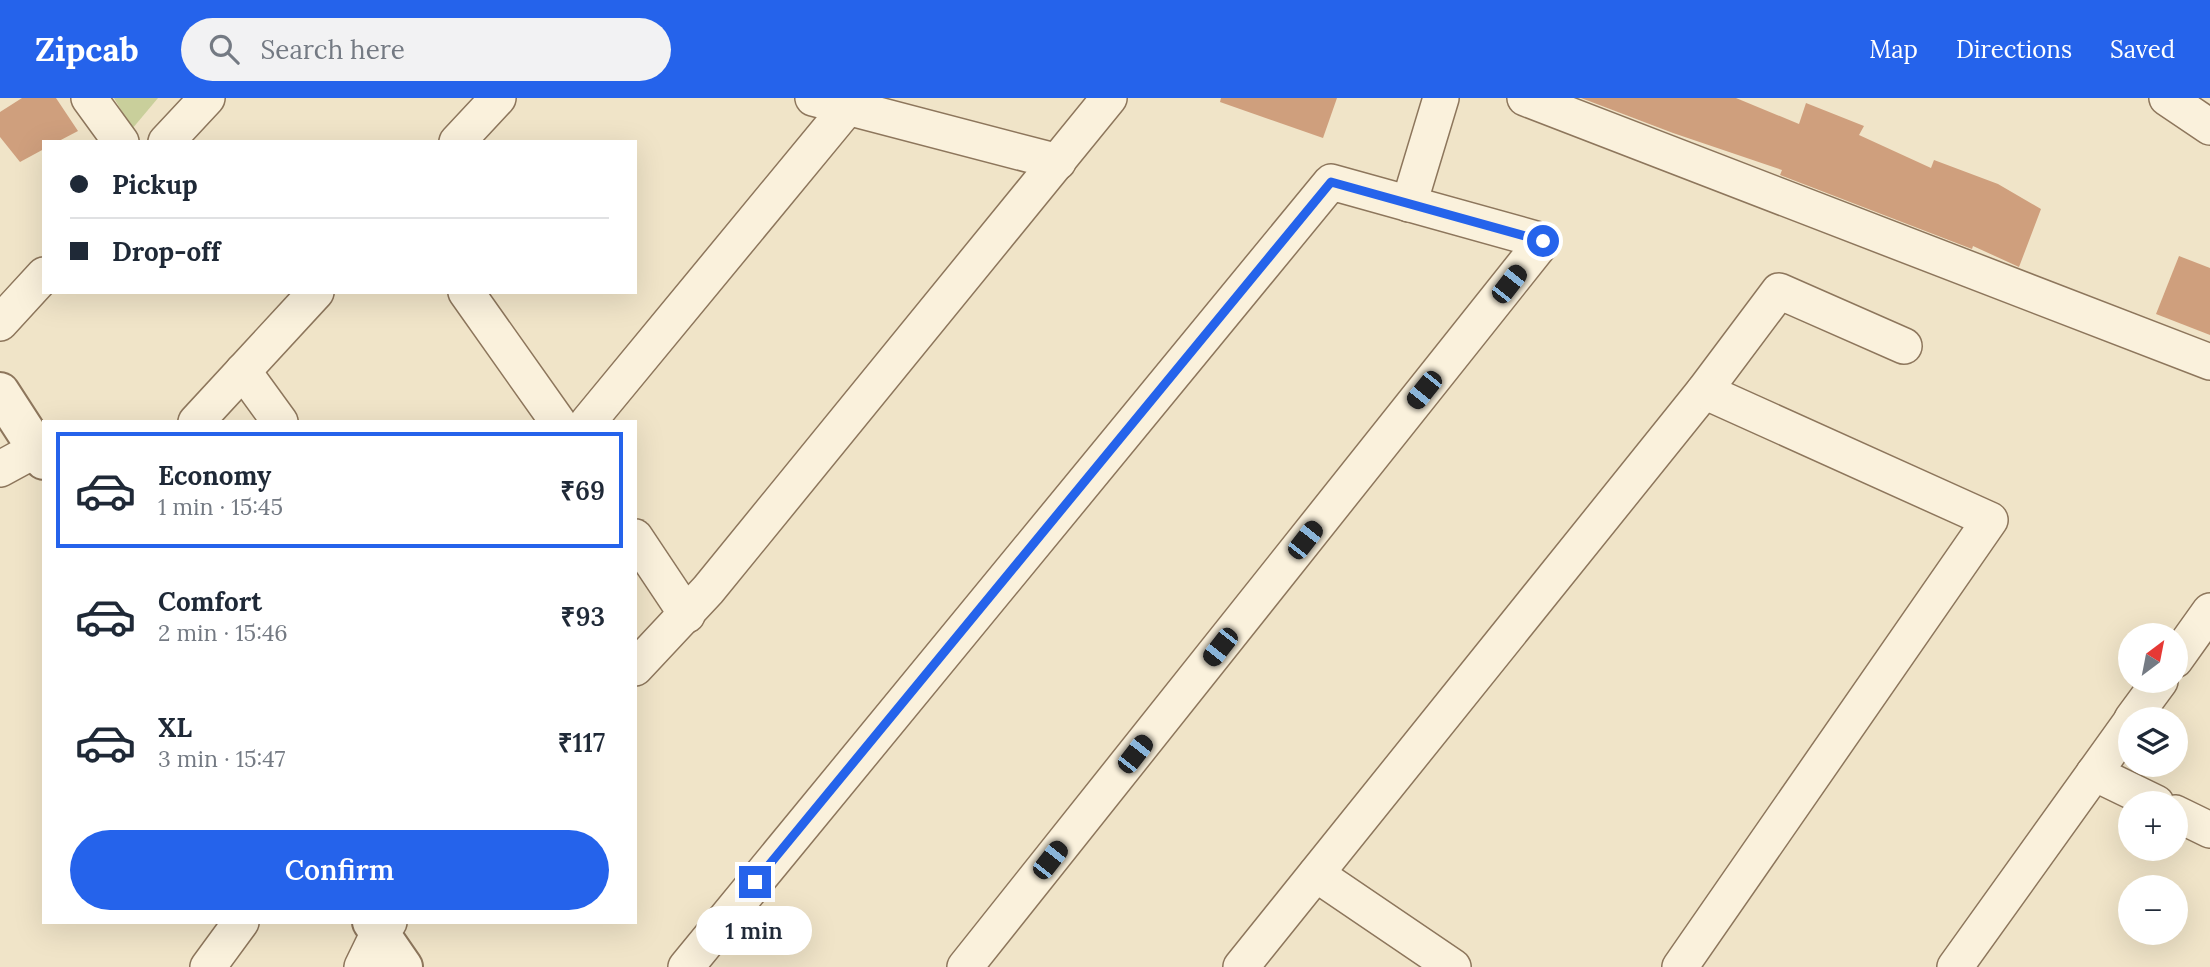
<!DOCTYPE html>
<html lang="en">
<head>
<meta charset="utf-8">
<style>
  :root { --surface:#fff; --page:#f2f2f3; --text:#1f2937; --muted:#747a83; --line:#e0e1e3; --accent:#2563eb }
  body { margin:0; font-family:Lora,serif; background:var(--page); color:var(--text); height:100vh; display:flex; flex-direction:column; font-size:26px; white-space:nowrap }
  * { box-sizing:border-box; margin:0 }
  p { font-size:23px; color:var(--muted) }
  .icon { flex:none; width:38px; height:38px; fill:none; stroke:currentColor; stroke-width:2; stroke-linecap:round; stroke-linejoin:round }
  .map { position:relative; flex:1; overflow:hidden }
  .side { position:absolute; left:42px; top:322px; width:595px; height:504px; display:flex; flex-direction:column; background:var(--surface); border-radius:0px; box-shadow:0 7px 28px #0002 }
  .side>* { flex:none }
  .guide { position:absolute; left:42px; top:42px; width:595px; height:154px; border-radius:0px; box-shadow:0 7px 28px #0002; display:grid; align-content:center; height:154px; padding:0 28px; background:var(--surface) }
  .needle { width:46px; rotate:32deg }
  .buttons { position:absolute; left:2118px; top:525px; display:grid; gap:14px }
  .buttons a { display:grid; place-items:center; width:70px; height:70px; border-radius:50%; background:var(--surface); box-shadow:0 7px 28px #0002; font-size:35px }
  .end { position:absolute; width:32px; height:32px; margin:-16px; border:9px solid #2563eb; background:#fff; box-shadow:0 0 0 4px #fff }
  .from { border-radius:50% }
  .bubble { position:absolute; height:49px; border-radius:24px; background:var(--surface); box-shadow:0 7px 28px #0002; font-size:23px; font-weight:600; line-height:49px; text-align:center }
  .car { position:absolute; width:21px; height:42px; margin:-21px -10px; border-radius:9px; box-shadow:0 0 5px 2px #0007; background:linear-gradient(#222 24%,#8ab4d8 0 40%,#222 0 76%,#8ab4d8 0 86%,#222 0) }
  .guide b { display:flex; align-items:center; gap:24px; height:66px; font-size:26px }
  .guide b+b { border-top:2px solid var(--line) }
  .guide i { width:18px; height:18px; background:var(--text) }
  ul { padding:12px 0 0; list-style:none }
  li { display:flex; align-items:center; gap:21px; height:116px; margin:0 14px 10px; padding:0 14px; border:4px solid transparent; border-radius:0px }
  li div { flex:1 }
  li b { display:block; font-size:26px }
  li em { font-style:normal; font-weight:600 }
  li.active { border-color:var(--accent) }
  li>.icon { width:63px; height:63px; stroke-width:1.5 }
  .button { display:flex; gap:14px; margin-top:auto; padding:14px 28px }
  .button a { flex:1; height:80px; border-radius:42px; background:var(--accent); color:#fff; font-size:28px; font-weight:600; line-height:80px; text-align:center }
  header { display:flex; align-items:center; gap:42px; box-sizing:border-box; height:98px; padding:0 35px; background:var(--accent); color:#fff }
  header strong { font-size:33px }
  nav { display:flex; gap:38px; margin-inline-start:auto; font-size:24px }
  .search { width:490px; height:63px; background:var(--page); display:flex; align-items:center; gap:18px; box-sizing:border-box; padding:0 24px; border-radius:38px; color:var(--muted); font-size:26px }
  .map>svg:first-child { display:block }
  .green { fill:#c9cf9b }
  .building { fill:#cf9f7d }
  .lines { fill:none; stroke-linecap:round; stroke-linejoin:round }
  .minor-casing { stroke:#8d765c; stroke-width:38 }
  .tertiary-casing { stroke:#8d765c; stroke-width:42 }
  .minor { stroke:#faf1dc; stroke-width:35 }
  .tertiary { stroke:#faf1dc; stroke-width:38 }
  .route { stroke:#2563eb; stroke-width:9 }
</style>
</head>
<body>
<header>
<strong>Zipcab</strong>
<div class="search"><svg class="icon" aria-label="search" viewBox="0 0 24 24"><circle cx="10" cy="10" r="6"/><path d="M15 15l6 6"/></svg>Search here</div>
<nav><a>Map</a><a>Directions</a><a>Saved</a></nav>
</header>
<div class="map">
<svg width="2210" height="869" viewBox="0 0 2210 869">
  <rect width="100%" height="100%" fill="#f0e4c8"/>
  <path class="green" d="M114,0H158L132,31Z"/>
  <g class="building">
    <path d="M22,0H56L78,33L57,44H44V51L20,64L0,39V14Z"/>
    <path d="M1221,0H1337L1323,40L1220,4Z"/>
    <path d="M1581,0H1736L1799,26L1806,5L1864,28L1859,37L1931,70L1934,62L1998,86L2041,111L2019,169L1973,148L1972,151L1780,77L1782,72L1673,35Z"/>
    <path d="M2179,158L2210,170V237L2156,216Z"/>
  </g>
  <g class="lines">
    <g class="minor-casing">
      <g id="minor">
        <path d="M89,0L121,44"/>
        <path d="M813,0L1058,64"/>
        <path d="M1525,0L2210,264"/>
        <path d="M2167,0L2210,29"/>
        <path d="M166,44L207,0"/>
        <path d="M457,44L498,0"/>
        <path d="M1409,106L1441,0"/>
        <path d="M466,194L558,324"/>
        <path d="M0,225L44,177"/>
        <path d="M243,273L280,324"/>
        <path d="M196,324L316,194"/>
        <path d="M588,324L847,10"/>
        <path d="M0,371L35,352"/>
        <path d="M635,439L687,517"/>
        <path d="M2175,562L2210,513"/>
        <path d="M635,570L708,492L1109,0"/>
        <path d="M2132,621L2160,583"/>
        <path d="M2094,675L2156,705"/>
        <path d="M2175,715L2210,732"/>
        <path d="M1316,776L1453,869"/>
        <path d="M208,869L241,824"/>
        <path d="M362,869L379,834L389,824"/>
        <path d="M686,869L1331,84L1543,143L965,869"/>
        <path d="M1241,869L1704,293L1779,193L1904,248"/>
        <path d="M1680,869L1990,422L1704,293"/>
        <path d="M1955,869L2130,625"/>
      </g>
    </g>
    <g class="tertiary-casing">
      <g id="tertiary">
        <path d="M0,294L44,362"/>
        <path d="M372,824L403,869"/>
      </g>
    </g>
    <use href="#minor" class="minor"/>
    <use href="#tertiary" class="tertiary"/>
  </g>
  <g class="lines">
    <path class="route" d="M755,784L1331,84L1543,143"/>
  </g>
</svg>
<div class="buttons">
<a><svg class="needle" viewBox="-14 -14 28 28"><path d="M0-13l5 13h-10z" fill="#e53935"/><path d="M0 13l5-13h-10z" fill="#747a83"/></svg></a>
<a><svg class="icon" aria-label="layers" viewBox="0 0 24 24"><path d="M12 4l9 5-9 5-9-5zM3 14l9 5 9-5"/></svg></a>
<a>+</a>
<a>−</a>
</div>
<i class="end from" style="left:1543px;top:143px"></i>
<i class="end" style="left:755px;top:784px"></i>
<div class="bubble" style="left:696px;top:808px;width:116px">1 min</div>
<i class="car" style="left:1509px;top:186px;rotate:38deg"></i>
<i class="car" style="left:1424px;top:292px;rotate:219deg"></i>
<i class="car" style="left:1305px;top:442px;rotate:38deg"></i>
<i class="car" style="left:1220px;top:549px;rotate:218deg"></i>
<i class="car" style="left:1135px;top:656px;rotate:38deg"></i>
<i class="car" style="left:1050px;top:762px;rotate:38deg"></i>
<div class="guide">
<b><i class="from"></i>Pickup</b>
<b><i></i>Drop-off</b>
</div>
<section class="side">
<ul>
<li class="active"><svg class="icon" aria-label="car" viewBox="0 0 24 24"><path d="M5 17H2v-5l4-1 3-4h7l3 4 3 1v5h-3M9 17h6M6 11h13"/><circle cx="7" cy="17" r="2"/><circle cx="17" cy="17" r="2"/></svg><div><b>Economy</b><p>1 min · 15:45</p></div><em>₹69</em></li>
<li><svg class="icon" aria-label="car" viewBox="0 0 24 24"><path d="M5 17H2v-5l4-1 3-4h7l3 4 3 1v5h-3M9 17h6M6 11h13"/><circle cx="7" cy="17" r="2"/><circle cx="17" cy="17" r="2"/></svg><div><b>Comfort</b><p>2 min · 15:46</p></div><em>₹93</em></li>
<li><svg class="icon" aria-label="car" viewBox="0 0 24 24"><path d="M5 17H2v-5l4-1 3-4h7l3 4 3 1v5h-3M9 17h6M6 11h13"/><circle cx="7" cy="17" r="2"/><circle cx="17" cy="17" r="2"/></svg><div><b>XL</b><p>3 min · 15:47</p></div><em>₹117</em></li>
</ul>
<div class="button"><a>Confirm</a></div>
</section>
</div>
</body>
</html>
